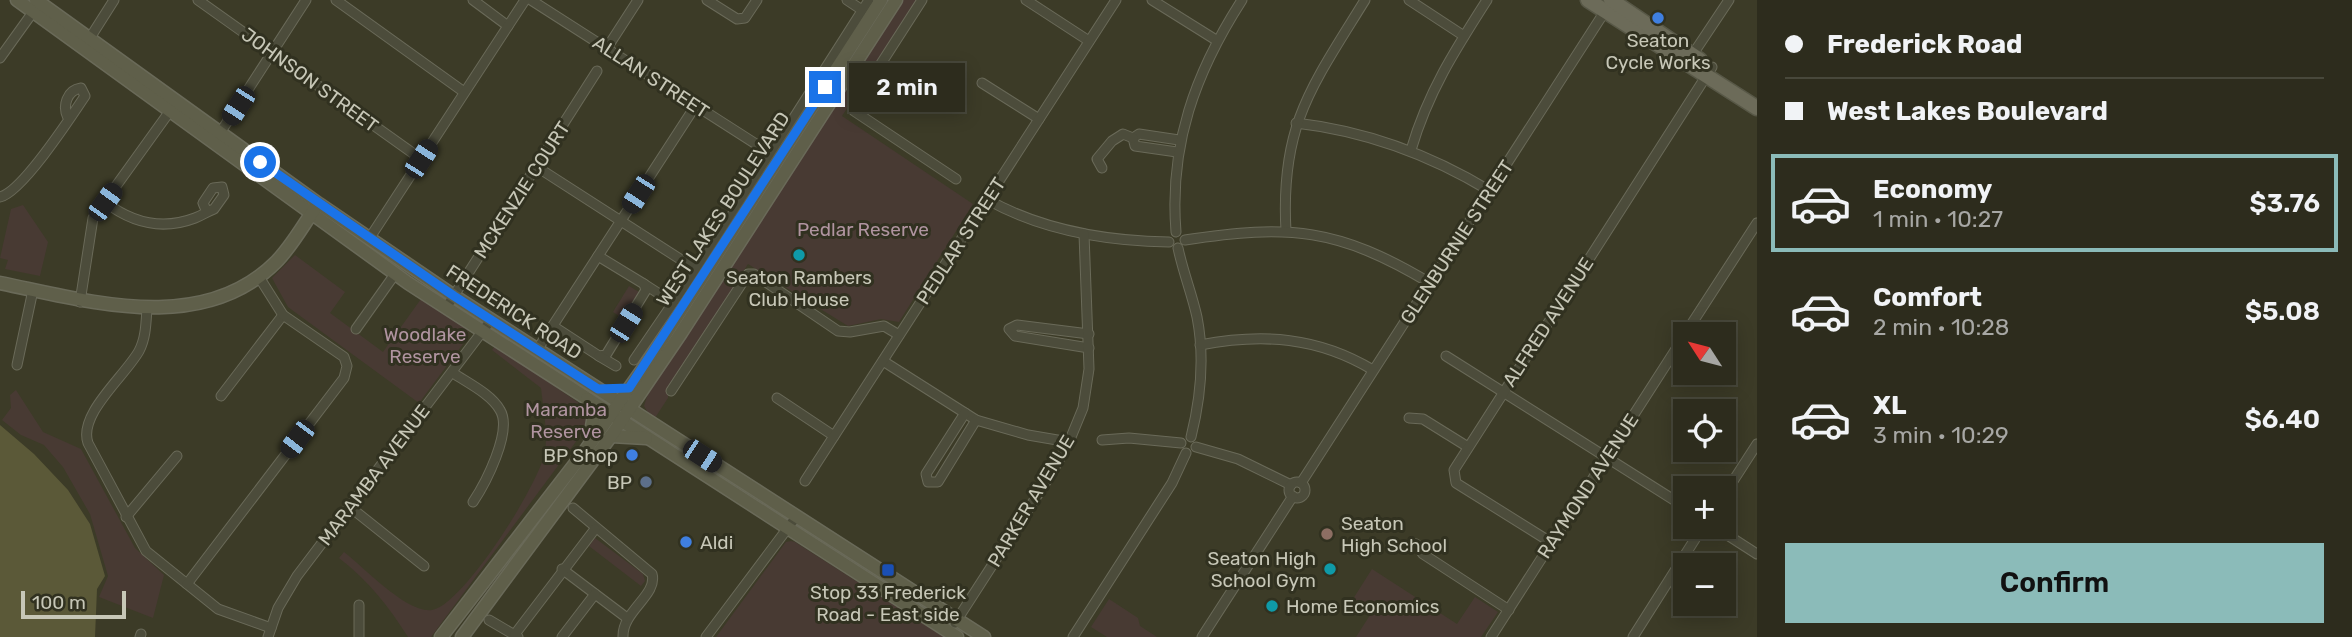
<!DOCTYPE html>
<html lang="en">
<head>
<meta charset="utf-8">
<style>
  :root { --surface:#2d2c1d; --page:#353426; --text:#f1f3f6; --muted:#a7a7a4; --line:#48483b; --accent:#8bbbb9 }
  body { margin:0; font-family:Rubik,sans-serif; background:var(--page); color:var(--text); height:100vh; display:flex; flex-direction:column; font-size:26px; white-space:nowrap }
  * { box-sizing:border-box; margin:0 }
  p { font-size:23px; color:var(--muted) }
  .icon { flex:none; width:38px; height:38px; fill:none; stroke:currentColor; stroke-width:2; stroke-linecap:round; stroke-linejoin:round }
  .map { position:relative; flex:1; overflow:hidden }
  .panel { display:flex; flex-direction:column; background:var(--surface); width:595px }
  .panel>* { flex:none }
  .banner { display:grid; align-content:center; height:154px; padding:0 28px; background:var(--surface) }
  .needle { width:46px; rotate:306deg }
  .tools { position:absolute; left:1673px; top:322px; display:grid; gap:14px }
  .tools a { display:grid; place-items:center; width:63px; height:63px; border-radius:0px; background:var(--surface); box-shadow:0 4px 18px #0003,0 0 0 2px var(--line); font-size:35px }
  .scale { position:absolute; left:21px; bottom:18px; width:105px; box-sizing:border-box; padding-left:7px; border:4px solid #c7c7b7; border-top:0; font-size:19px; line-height:24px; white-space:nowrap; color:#c7c7b7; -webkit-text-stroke:5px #313120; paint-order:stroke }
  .end { position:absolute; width:32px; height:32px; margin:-16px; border:9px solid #1a73e8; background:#fff; box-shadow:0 0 0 4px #fff }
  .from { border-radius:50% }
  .bubble { position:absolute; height:49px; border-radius:0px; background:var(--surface); box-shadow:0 4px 18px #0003,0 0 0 2px var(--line); font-size:23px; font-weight:600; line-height:49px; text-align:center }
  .car { position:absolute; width:21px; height:42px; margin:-21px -10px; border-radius:9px; box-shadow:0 0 5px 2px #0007; background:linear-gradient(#222 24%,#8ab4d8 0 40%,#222 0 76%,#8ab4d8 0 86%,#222 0) }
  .banner b { display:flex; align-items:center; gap:24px; height:66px; font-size:26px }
  .banner b+b { border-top:2px solid var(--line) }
  .banner i { width:18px; height:18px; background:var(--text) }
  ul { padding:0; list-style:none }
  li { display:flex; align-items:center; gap:21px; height:98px; margin:0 14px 10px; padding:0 14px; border:4px solid transparent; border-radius:0px }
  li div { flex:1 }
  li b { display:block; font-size:26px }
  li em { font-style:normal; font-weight:600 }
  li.active { border-color:var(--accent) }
  li>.icon { width:63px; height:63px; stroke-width:1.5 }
  .button { display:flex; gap:14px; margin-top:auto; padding:14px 28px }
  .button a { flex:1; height:80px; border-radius:0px; background:var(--accent); color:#111; font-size:28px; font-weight:600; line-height:80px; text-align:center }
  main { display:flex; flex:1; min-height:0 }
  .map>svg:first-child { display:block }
  .green { fill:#483a33 }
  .water { fill:#5b5938 }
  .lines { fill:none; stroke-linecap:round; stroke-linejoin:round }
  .street-casing { stroke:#6a6a59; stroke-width:11 }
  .secondary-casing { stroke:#6a6a59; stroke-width:15 }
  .primary-casing { stroke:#585847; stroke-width:17 }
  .street { stroke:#4c4c3b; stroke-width:9 }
  .secondary { stroke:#5f5f4a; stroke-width:12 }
  .primary { stroke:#6c6b59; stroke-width:14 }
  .route { stroke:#1a73e8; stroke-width:9 }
  .shop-dot { fill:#3f7fe0; stroke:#313120; stroke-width:2.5 }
  .culture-dot { fill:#0f9aa8; stroke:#313120; stroke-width:2.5 }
  .service-dot { fill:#5c6f8a; stroke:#313120; stroke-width:2.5 }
  .education-dot { fill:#8d6e63; stroke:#313120; stroke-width:2.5 }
  .transit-dot { fill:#1a4fb4; stroke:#313120; stroke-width:2.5 }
  .labels { text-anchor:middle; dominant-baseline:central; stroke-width:6; stroke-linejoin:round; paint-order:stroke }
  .poi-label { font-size:19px; fill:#c7c7b7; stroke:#313120 }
  .street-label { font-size:19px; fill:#c7c7b7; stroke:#313120 }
  .park-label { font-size:19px; fill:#b094a0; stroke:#313120 }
</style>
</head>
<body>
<main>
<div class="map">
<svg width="1757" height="637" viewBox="0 0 1757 637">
  <rect width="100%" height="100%" fill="#3c3b27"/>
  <g class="green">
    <path d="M901,0H917L842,116L973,204L899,322L881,319L848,326L748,264L668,390V398L653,421L644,406L650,387Z"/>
    <path d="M23,205L48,242L40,276L5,269L8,260L0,258L11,209Z"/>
    <path d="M295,255L345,292L330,313L383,352L421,299L468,330L469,336L419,403L288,307L272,278Z"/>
    <path d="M629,286L639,292L622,318L613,312Z"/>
    <path d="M495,346L582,405L587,414L586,428L431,637H408C389,607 368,580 339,558L344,552C364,567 407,614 432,610C462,606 539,485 545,452C548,432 543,408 541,388L492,350Z"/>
    <path d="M16,390L43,432L81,449L135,548L164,575L153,618L99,597L108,576L90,514L63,467L44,445L21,435L2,420L11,408L10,395Z"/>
    <path d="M595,538L643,574L645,581L641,586L589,546Z"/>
    <path d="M791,541L795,542L944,637H716L786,542Z"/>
    <path d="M1372,569L1457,624L1475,597L1498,612L1481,637H1356L1372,612L1353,599Z"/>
    <path d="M1109,599L1138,618L1140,626L1157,637H1107L1091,627Z"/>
  </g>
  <path class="water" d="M0,425L34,454L68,490L90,524L105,576L97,589L95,637H0Z"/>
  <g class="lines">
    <g class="street-casing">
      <g id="street">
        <path d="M198,0L421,159"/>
        <path d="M336,0L464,92"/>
        <path d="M473,0L508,26"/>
        <path d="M531,0L770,153"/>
        <path d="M707,0L737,19L745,18L757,0"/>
        <path d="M847,0L862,10"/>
        <path d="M922,0L855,104L854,111L956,179"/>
        <path d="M1026,0L1089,41"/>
        <path d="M1152,0L1216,40"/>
        <path d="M1409,0L1464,36"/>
        <path d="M88,41L114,0"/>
        <path d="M607,48L638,0"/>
        <path d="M1691,57L1729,0"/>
        <path d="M0,58L33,12"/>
        <path d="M982,83L1039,119"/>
        <path d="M1296,123C1366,131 1429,154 1490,191"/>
        <path d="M220,133L306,0"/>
        <path d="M1411,150C1428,92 1455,50 1487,0"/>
        <path d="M1177,152L1135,146L1133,138L1139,134L1179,140"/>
        <path d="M537,167L697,270"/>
        <path d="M1102,168L1097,159L1112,141L1123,134L1133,138"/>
        <path d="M0,197C22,192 71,117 85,96L81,88C67,90 62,106 68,118"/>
        <path d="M988,200C1044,231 1106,241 1169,242"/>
        <path d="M105,202C131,222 161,231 195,218C203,215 206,212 214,209L224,195L222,187L213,188L203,203L206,210"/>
        <path d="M1286,231C1280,125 1312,86 1365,0"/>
        <path d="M1176,232C1169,145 1195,73 1242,0"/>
        <path d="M369,239L525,0"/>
        <path d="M1185,240C1290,224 1338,228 1430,283"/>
        <path d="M1178,248C1183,272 1192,294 1197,317C1205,358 1201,397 1191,437"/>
        <path d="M644,284L661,295"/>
        <path d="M80,302L93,218L170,111"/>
        <path d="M147,308C146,322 146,338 139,351C125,376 78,414 88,443L146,551L218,609L271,628"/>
        <path d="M446,308L597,71"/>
        <path d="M553,326L599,356L606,355L646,290L644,284L598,256"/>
        <path d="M356,329L395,274"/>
        <path d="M1089,334L1017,325L1009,329L1015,336L1089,348"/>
        <path d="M1685,334L1757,223"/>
        <path d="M1200,345C1263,333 1318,337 1373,370"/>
        <path d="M537,350L696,105"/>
        <path d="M599,356L616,366"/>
        <path d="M1446,356L1685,507"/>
        <path d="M634,360L716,240L869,0"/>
        <path d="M883,361L976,420L1028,435L1069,442"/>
        <path d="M17,365L33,290"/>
        <path d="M453,373C468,383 491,394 500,410C513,431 485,484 473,502"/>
        <path d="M671,391L748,274H754L838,331L850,332L884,326L899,335"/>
        <path d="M221,396L283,315"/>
        <path d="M777,398L834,436"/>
        <path d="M965,413L926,474L928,482H938L976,420"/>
        <path d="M1409,418L1423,419L1468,447"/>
        <path d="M1102,440L1129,438L1181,443"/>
        <path d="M1196,447L1238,459L1291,485"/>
        <path d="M805,481L1116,0"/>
        <circle cx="1297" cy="490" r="8"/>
        <path d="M1301,483L1607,8"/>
        <path d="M1724,495L1757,444"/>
        <path d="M350,507L424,566"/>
        <path d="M573,508L652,574C658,595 622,611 623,637"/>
        <path d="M126,517L177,456"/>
        <path d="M1715,527L1757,554"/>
        <path d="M1552,543L1456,483L1454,470L1712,67"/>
        <path d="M1416,544L1423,554L1509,610"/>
        <path d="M562,569L627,618"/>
        <path d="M187,584L344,378L347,366L344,357L283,315L259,277"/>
        <path d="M359,605V637"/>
        <path d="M489,620L518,637"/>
        <path d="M955,623L1051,474L1069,442L1083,408L1089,369L1084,234"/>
        <path d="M515,634L595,529"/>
        <path d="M140,637L141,634"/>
        <path d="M268,637L278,608L297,576L491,320"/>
        <path d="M562,637L595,594"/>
        <path d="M706,637L796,517"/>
        <path d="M1073,637L1172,483L1186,453"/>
        <path d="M1202,637L1293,496"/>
        <path d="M1491,637L1685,335"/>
        <path d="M1633,637L1702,528"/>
      </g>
    </g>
    <g class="secondary-casing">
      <g id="secondary">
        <path d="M17,0L408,283L957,637"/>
        <path d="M36,0L319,204L454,296L984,637"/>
        <path d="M0,283C89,301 202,336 276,262C291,247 302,227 314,210"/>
        <path d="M587,399L594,415L590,438"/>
        <path d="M611,436L646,438"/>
        <path d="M441,637L585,451L645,366L881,0"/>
        <path d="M462,637L611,436L681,333L896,0"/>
      </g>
    </g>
    <g class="primary-casing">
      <g id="primary">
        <path d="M1588,0L1757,108"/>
        <path d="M1611,0L1700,60"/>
      </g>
    </g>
    <use href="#street" class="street"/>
    <use href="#secondary" class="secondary"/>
    <use href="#primary" class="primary"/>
  </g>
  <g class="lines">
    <path class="route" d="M260,162L454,296L598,389L629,388L825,87"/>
  </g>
  <g class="shop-dot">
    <circle cx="1658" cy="18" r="7"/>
    <circle cx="632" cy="455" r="7"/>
    <circle cx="686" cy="542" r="7"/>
  </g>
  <g class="culture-dot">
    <circle cx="799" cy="255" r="7"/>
    <circle cx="1330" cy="569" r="7"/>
    <circle cx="1272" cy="606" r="7"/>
  </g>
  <circle class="service-dot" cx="646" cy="482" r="7"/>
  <circle class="education-dot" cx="1327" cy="534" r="7"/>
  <rect class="transit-dot" x="881" y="563" width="14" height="14" rx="3.5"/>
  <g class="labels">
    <g class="poi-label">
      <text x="1658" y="40">Seaton<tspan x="1658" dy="22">Cycle Works</tspan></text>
      <text x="799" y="277">Seaton Rambers<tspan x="799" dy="22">Club House</tspan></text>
      <text x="618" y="455" text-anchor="end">BP Shop</text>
      <text x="632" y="482" text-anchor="end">BP</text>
      <text x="1341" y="523" text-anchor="start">Seaton<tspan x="1341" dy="22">High School</tspan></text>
      <text x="700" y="542" text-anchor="start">Aldi</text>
      <text x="1316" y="558" text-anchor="end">Seaton High<tspan x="1316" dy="22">School Gym</tspan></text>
      <text x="888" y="592">Stop 33 Frederick<tspan x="888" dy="22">Road - East side</tspan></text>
      <text x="1286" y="606" text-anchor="start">Home Economics</text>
    </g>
    <g class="street-label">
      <text transform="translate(651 77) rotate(33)">ALLAN STREET</text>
      <text transform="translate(310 80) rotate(36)">JOHNSON STREET</text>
      <text transform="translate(522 190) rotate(-57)">MCKENZIE COURT</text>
      <text transform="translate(723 209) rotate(-57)">WEST LAKES BOULEVARD</text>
      <text transform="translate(961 241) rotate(-57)">PEDLAR STREET</text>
      <text transform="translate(1457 242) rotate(-57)">GLENBURNIE STREET</text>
      <text transform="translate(514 312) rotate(33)">FREDERICK ROAD</text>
      <text transform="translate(1548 322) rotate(-57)">ALFRED AVENUE</text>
      <text transform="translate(374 475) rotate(-53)">MARAMBA AVENUE</text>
      <text transform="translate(1588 486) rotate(-57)">RAYMOND AVENUE</text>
      <text transform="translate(1031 501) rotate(-59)">PARKER AVENUE</text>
    </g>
    <g class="park-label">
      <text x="863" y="229">Pedlar Reserve</text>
      <text x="425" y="334">Woodlake<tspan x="425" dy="22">Reserve</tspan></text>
      <text x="566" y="409">Maramba<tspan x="566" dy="22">Reserve</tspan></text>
    </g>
  </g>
</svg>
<div class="tools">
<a><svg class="needle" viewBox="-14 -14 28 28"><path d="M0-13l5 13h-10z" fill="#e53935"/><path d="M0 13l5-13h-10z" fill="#a7a7a4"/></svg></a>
<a><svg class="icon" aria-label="locate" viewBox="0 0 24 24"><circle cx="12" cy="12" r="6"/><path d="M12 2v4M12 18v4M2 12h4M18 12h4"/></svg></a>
<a>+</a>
<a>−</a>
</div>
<div class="scale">100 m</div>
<i class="end from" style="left:260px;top:162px"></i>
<i class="end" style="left:825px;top:87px"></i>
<div class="bubble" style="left:849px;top:63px;width:116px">2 min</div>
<i class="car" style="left:238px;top:106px;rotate:213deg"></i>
<i class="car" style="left:421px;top:159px;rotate:33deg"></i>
<i class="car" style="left:638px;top:194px;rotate:213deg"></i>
<i class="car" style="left:105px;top:202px;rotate:36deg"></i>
<i class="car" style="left:626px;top:323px;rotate:32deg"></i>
<i class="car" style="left:297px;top:439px;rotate:217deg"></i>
<i class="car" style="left:702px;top:456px;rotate:123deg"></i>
</div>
<section class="panel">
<div class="banner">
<b><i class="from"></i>Frederick Road</b>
<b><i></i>West Lakes Boulevard</b>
</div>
<ul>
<li class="active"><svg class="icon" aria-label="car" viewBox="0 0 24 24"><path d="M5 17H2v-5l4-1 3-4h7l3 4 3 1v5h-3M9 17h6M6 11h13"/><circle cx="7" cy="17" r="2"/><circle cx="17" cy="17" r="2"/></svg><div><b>Economy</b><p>1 min · 10:27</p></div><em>$3.76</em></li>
<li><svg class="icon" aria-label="car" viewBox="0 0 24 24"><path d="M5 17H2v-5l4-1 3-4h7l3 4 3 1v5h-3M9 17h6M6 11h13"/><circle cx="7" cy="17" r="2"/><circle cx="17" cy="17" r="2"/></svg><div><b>Comfort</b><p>2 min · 10:28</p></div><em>$5.08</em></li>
<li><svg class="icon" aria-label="car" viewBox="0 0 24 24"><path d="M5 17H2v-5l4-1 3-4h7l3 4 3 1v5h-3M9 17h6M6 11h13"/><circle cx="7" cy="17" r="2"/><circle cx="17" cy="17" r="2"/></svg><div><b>XL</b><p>3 min · 10:29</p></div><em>$6.40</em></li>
</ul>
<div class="button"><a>Confirm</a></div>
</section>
</main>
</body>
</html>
